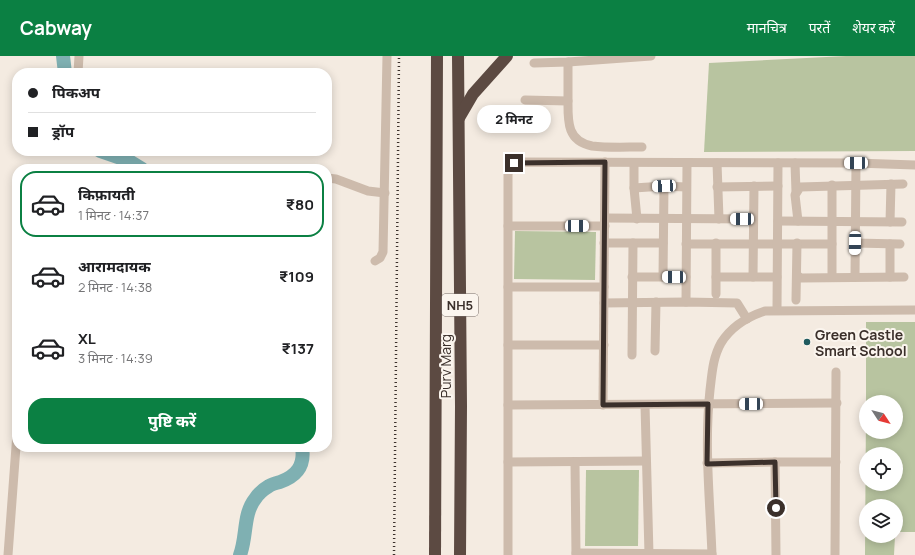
<!DOCTYPE html>
<html lang="hi">
<head>
<meta charset="utf-8">
<style>
  :root { --surface:#fff; --page:#f6f6f6; --text:#202124; --muted:#757577; --line:#e0e0e0; --accent:#0b8043 }
  body { margin:0; font-family:Manrope,"Noto Sans Devanagari",sans-serif; background:var(--page); color:var(--text); height:100vh; display:flex; flex-direction:column; font-size:15px; white-space:nowrap }
  * { box-sizing:border-box; margin:0 }
  p { font-size:13px; color:var(--muted) }
  .icon { flex:none; width:22px; height:22px; fill:none; stroke:currentColor; stroke-width:2; stroke-linecap:round; stroke-linejoin:round }
  .map { position:relative; flex:1; overflow:hidden }
  .sheet { position:absolute; left:12px; top:108px; width:320px; height:288px; display:flex; flex-direction:column; background:var(--surface); border-radius:16px; box-shadow:0 2px 10px #0003 }
  .sheet>* { flex:none }
  .hud { position:absolute; left:12px; top:12px; width:320px; height:88px; border-radius:16px; box-shadow:0 2px 10px #0003; display:grid; align-content:center; height:88px; padding:0 16px; background:var(--surface) }
  .needle { width:26px; rotate:126deg }
  .fabs { position:absolute; left:859px; top:339px; display:grid; gap:8px }
  .fabs a { display:grid; place-items:center; width:44px; height:44px; border-radius:50%; background:var(--surface); box-shadow:0 2px 10px #0003; font-size:20px }
  .end { position:absolute; width:18px; height:18px; margin:-9px; border:5px solid #3b302b; background:#fff; box-shadow:0 0 0 2px #fff }
  .from { border-radius:50% }
  .bubble { position:absolute; height:28px; border-radius:14px; background:var(--surface); box-shadow:0 2px 10px #0003; font-size:13px; font-weight:700; line-height:28px; text-align:center }
  .car { position:absolute; width:12px; height:24px; margin:-12px -6px; border-radius:5px; box-shadow:0 0 3px 1px #0007; background:linear-gradient(#fff 24%,#345 0 40%,#fff 0 76%,#345 0 86%,#fff 0) }
  .hud b { display:flex; align-items:center; gap:14px; height:38px; font-size:15px }
  .hud b+b { border-top:1px solid var(--line) }
  .hud i { width:10px; height:10px; background:var(--text) }
  ul { padding:7px 0 0; list-style:none }
  li { display:flex; align-items:center; gap:12px; height:66px; margin:0 8px 6px; padding:0 8px; border:2px solid transparent; border-radius:16px }
  li div { flex:1 }
  li b { display:block; font-size:15px }
  li em { font-style:normal; font-weight:700 }
  li.current { border-color:var(--accent) }
  li>.icon { width:36px; height:36px; stroke-width:1.5 }
  .cta { display:flex; gap:8px; margin-top:auto; padding:8px 16px }
  .cta a { flex:1; height:46px; border-radius:16px; background:var(--accent); color:#fff; font-size:16px; font-weight:700; line-height:46px; text-align:center }
  header { display:flex; align-items:center; gap:24px; box-sizing:border-box; height:56px; padding:0 20px; background:var(--accent); color:#fff }
  header strong { font-size:19px }
  nav { display:flex; gap:22px; margin-inline-start:auto; font-size:14px }
  .map>svg:first-child { display:block }
  .green { fill:#b8c4a0; fill-rule:evenodd }
  .lines { fill:none; stroke-linecap:round; stroke-linejoin:round }
  .river { stroke:#7fb0b2; stroke-width:14 }
  .minor { stroke:#cdbbac; stroke-width:9 }
  .highway { stroke:#5c4a42; stroke-width:12 }
  .rail { stroke:#3b302b; stroke-width:2.5; stroke-dasharray:1 3; stroke-linecap:butt }
  .route { stroke:#3b302b; stroke-width:5 }
  .poi-dot { fill:#1f5a5e; stroke:#fbf5ee; stroke-width:1.5 }
  .labels { text-anchor:middle; dominant-baseline:central; stroke-width:4; stroke-linejoin:round; paint-order:stroke }
  .shield { fill:#fbf5ee; stroke:#756b66; stroke-width:1 }
  .shield-label { font-size:13px; font-weight:bold; fill:#3b302b }
  .poi-label { font-size:14px; font-weight:bold; fill:#3b302b; stroke:#fbf5ee; text-anchor:start }
  .street-label { font-size:14px; fill:#3b302b; stroke:#fbf5ee }
</style>
</head>
<body>
<header>
<strong>Cabway</strong>
<nav><a>मानचित्र</a><a>परतें</a><a>शेयर करें</a></nav>
</header>
<div class="map">
<svg width="915" height="499" viewBox="0 0 915 499">
  <rect width="100%" height="100%" fill="#f4ebe1"/>
  <g class="green">
    <path d="M846,0H915V95L704,96L709,7Z"/>
    <path d="M515,175L596,176L595,224L514,223Z"/>
    <path d="M866,266H915V476H896V450H866V480H895L894,499H865L866,354V376H896V346H866ZM866,398H896V428H866Z"/>
    <path d="M586,414H639L638,490H585Z"/>
  </g>
  <g class="lines">
    <g class="river">
      <path d="M63,0L65,17"/>
      <path d="M100,95L129,105L142,113"/>
      <path d="M240,499C247,481 243,458 255,443C258,438 264,433 269,430C272,428 276,427 280,426C297,420 305,409 302,391"/>
    </g>
    <g class="minor">
      <path d="M568,6C568,18 568,31 568,43C568,64 566,85 592,90C608,92 626,91 642,91"/>
      <path d="M534,7L568,6L651,0"/>
      <path d="M78,17L79,0"/>
      <path d="M525,44L568,45"/>
      <path d="M634,107V132L637,163"/>
      <path d="M717,107L719,163"/>
      <path d="M795,107L796,136"/>
      <path d="M327,122L336,123L368,135L385,137"/>
      <path d="M717,131L778,130"/>
      <path d="M634,132L664,130L686,131"/>
      <path d="M605,162L753,163"/>
      <path d="M778,165L902,166"/>
      <path d="M798,165L795,139L800,131L903,128"/>
      <path d="M890,166L891,128"/>
      <path d="M508,170H605"/>
      <path d="M604,187H663"/>
      <path d="M855,187L900,188"/>
      <path d="M686,188H832"/>
      <path d="M375,205L380,202L383,196L387,0"/>
      <path d="M798,220L801,222L904,221"/>
      <path d="M632,221H686"/>
      <path d="M663,221L664,130"/>
      <path d="M716,221H777"/>
      <path d="M753,221L754,130"/>
      <path d="M832,221V129"/>
      <path d="M855,221L856,107"/>
      <path d="M890,221V188"/>
      <path d="M508,231H604"/>
      <path d="M716,238V187"/>
      <path d="M796,244L797,187"/>
      <path d="M686,246L687,107"/>
      <path d="M604,247L686,246L737,247L747,263"/>
      <path d="M777,254L778,107"/>
      <path d="M508,289H604"/>
      <path d="M655,295L656,246"/>
      <path d="M632,299L633,187"/>
      <path d="M508,349L837,347"/>
      <path d="M603,349L605,106"/>
      <path d="M645,349L649,498"/>
      <path d="M508,406L646,405"/>
      <path d="M575,406L576,499"/>
      <path d="M775,406L776,499"/>
      <path d="M707,407L775,406H836"/>
      <path d="M576,497L712,498"/>
      <path d="M8,499L17,377"/>
      <path d="M508,499V118L511,109L517,106L856,107L915,109"/>
      <path d="M712,499C710,444 704,389 710,334C712,317 713,301 721,287C731,271 747,261 765,255L915,254"/>
      <path d="M835,499L836,316"/>
    </g>
    <g class="highway">
      <path d="M458,0L461,350L460,499"/>
      <path d="M459,62L473,38L507,0"/>
      <path d="M435,499L437,0"/>
    </g>
    <path class="rail" d="M394,499L399,0"/>
  </g>
  <g class="lines">
    <path class="route" d="M514,107L605,106L603,349L708,348L707,408L775,406L776,452"/>
  </g>
  <circle class="poi-dot" cx="807" cy="286" r="4"/>
  <g class="labels">
    <rect class="shield" x="442" y="238" width="36" height="22" rx="3"/>
    <g class="shield-label">
      <text x="460" y="249">NH5</text>
    </g>
    <g class="poi-label">
      <text x="815" y="278">Green Castle<tspan x="815" dy="16">Smart School</tspan></text>
    </g>
    <g class="street-label">
      <text transform="translate(445 310) rotate(-90)">Purv Marg</text>
    </g>
  </g>
</svg>
<div class="fabs">
<a><svg class="needle" viewBox="-14 -14 28 28"><path d="M0-13l5 13h-10z" fill="#e53935"/><path d="M0 13l5-13h-10z" fill="#757577"/></svg></a>
<a><svg class="icon" aria-label="locate" viewBox="0 0 24 24"><circle cx="12" cy="12" r="6"/><path d="M12 2v4M12 18v4M2 12h4M18 12h4"/></svg></a>
<a><svg class="icon" aria-label="layers" viewBox="0 0 24 24"><path d="M12 4l9 5-9 5-9-5zM3 14l9 5 9-5"/></svg></a>
</div>
<i class="end from" style="left:776px;top:452px"></i>
<i class="end" style="left:514px;top:107px"></i>
<div class="bubble" style="left:477px;top:49px;width:74px">2 मिनट</div>
<i class="car" style="left:856px;top:107px;rotate:270deg"></i>
<i class="car" style="left:664px;top:130px;rotate:267deg"></i>
<i class="car" style="left:742px;top:163px;rotate:270deg"></i>
<i class="car" style="left:577px;top:170px;rotate:90deg"></i>
<i class="car" style="left:855px;top:187px;rotate:181deg"></i>
<i class="car" style="left:674px;top:221px;rotate:271deg"></i>
<i class="car" style="left:751px;top:348px;rotate:270deg"></i>
<div class="hud">
<b><i class="from"></i>पिकअप</b>
<b><i></i>ड्रॉप</b>
</div>
<section class="sheet">
<ul>
<li class="current"><svg class="icon" aria-label="car" viewBox="0 0 24 24"><path d="M5 17H2v-5l4-1 3-4h7l3 4 3 1v5h-3M9 17h6M6 11h13"/><circle cx="7" cy="17" r="2"/><circle cx="17" cy="17" r="2"/></svg><div><b>किफ़ायती</b><p>1 मिनट · 14:37</p></div><em>₹80</em></li>
<li><svg class="icon" aria-label="car" viewBox="0 0 24 24"><path d="M5 17H2v-5l4-1 3-4h7l3 4 3 1v5h-3M9 17h6M6 11h13"/><circle cx="7" cy="17" r="2"/><circle cx="17" cy="17" r="2"/></svg><div><b>आरामदायक</b><p>2 मिनट · 14:38</p></div><em>₹109</em></li>
<li><svg class="icon" aria-label="car" viewBox="0 0 24 24"><path d="M5 17H2v-5l4-1 3-4h7l3 4 3 1v5h-3M9 17h6M6 11h13"/><circle cx="7" cy="17" r="2"/><circle cx="17" cy="17" r="2"/></svg><div><b>XL</b><p>3 मिनट · 14:39</p></div><em>₹137</em></li>
</ul>
<div class="cta"><a>पुष्टि करें</a></div>
</section>
</div>
</body>
</html>
